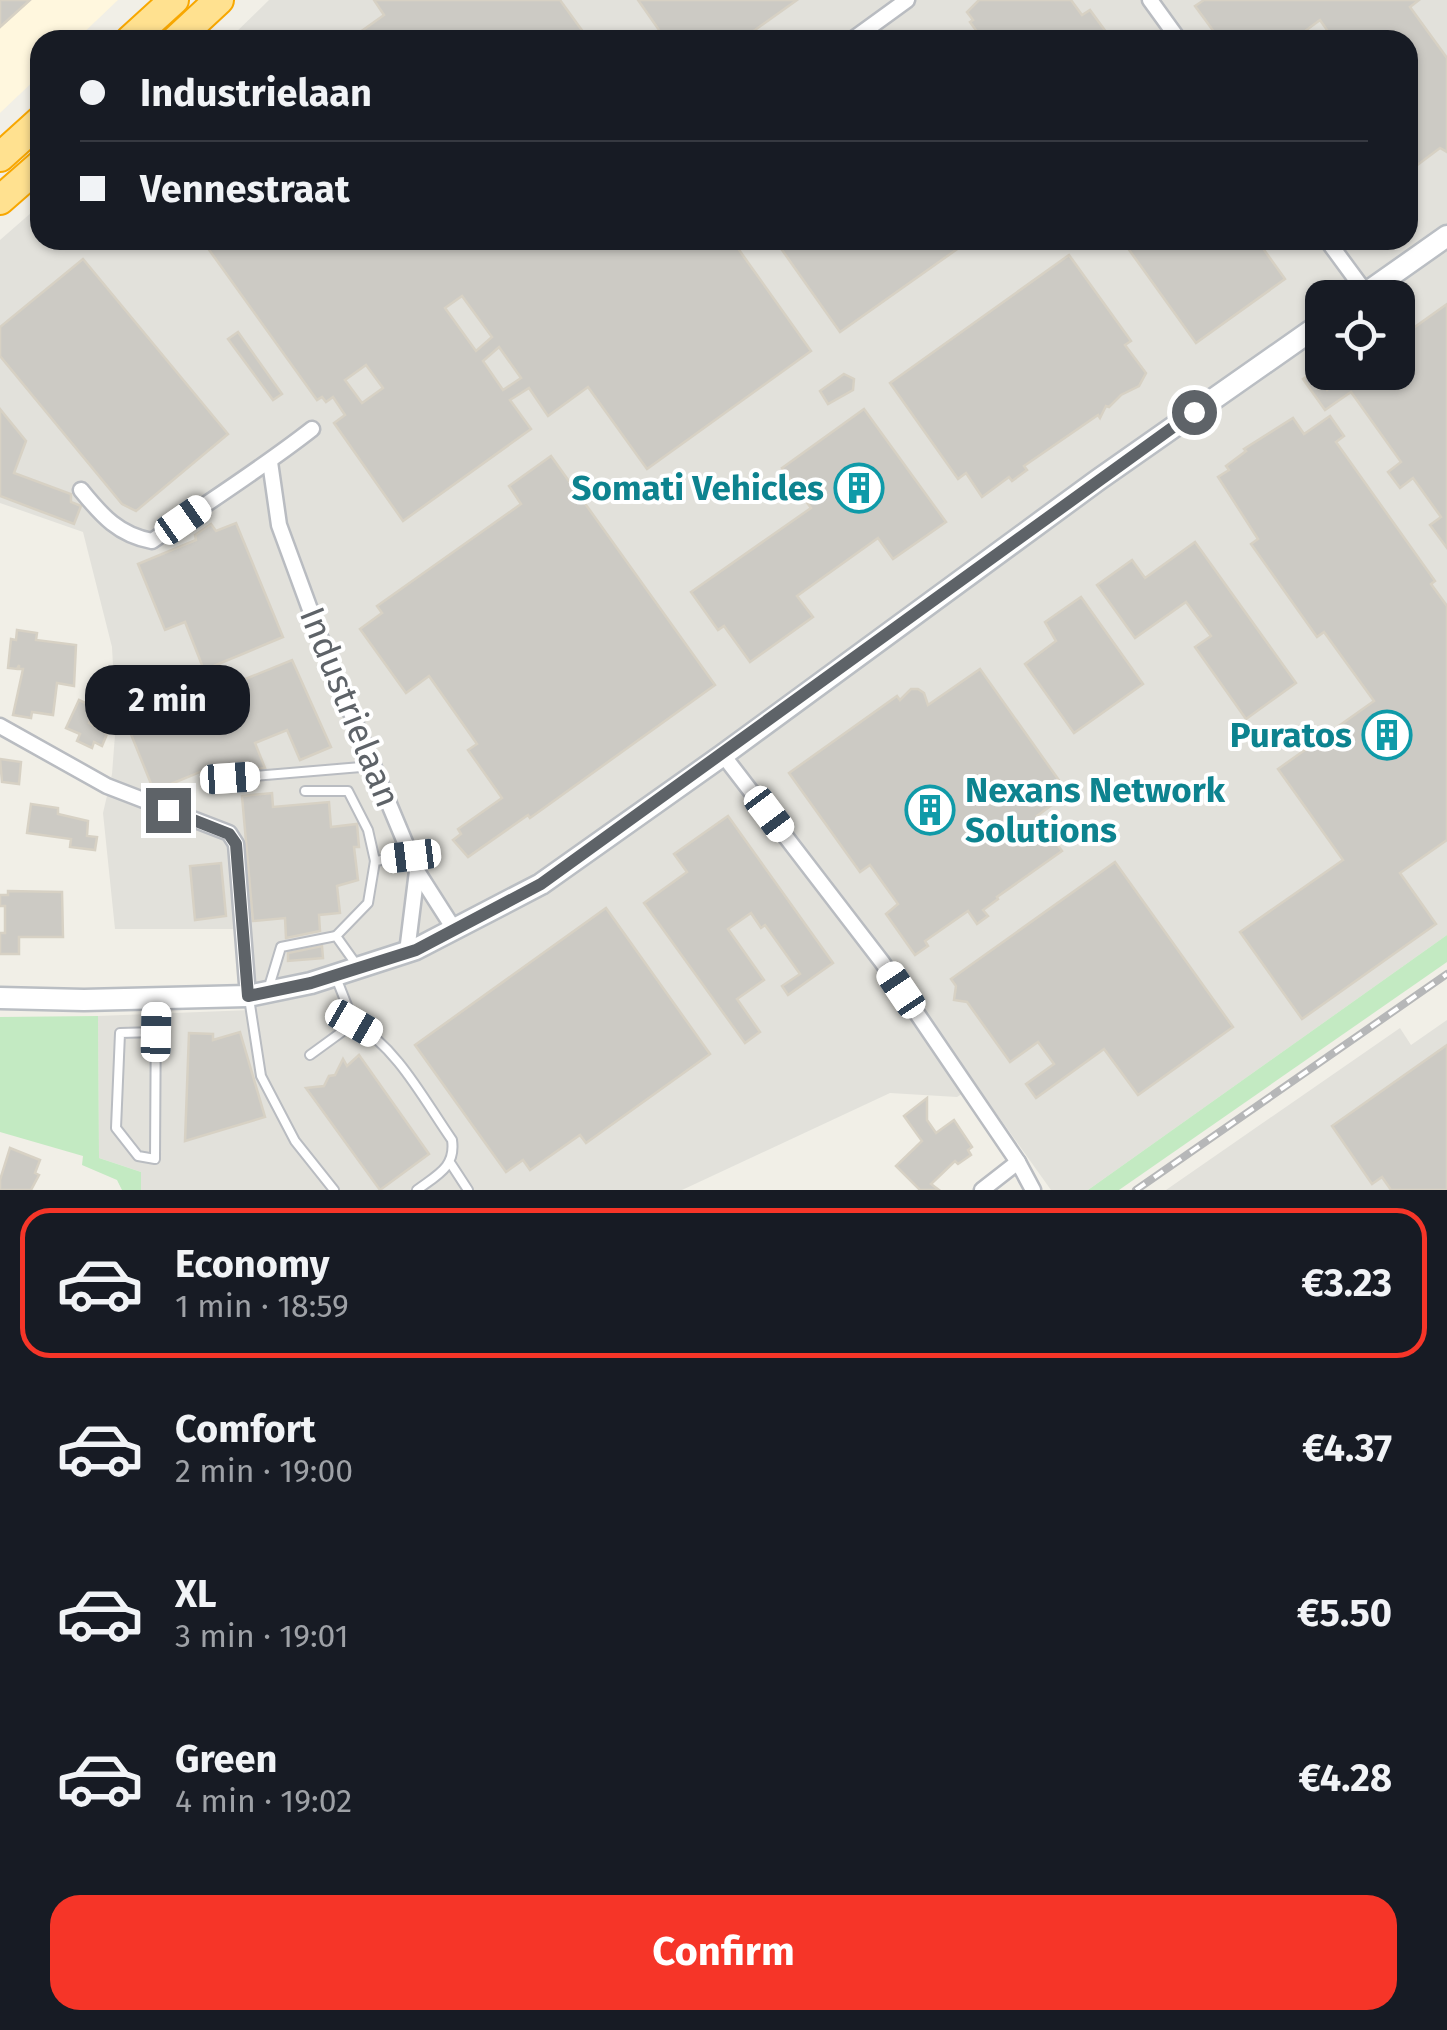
<!DOCTYPE html>
<html lang="en">
<head>
<meta charset="utf-8">
<style>
  :root { --surface:#171b24; --page:#242831; --text:#f1f3f6; --muted:#9ea1a6; --line:#363941; --accent:#f63528 }
  body { margin:0; font-family:"Fira Sans",sans-serif; background:var(--page); color:var(--text); height:100vh; display:flex; flex-direction:column; font-size:38px; white-space:nowrap }
  * { box-sizing:border-box; margin:0 }
  p { font-size:32px; color:var(--muted) }
  .icon { flex:none; width:55px; height:55px; fill:none; stroke:currentColor; stroke-width:2; stroke-linecap:round; stroke-linejoin:round }
  .map { position:relative; height:1190px; overflow:hidden }
  .drawer { display:flex; flex-direction:column; background:var(--surface); flex:1 }
  .drawer>* { flex:none }
  .hud { position:absolute; left:30px; top:30px; width:1388px; height:220px; border-radius:30px; box-shadow:0 2px 8px #0004; display:grid; align-content:center; height:220px; padding:0 50px; background:var(--surface) }
  .fabs { position:absolute; left:1305px; top:280px; display:grid; gap:20px }
  .fabs a { display:grid; place-items:center; width:110px; height:110px; border-radius:20px; background:var(--surface); box-shadow:0 2px 8px #0004; font-size:50px }
  .end { position:absolute; width:45px; height:45px; margin:-22px; border:12px solid #5e6368; background:#fff; box-shadow:0 0 0 5px #fff }
  .from { border-radius:50% }
  .bubble { position:absolute; height:70px; border-radius:30px; background:var(--surface); box-shadow:0 2px 8px #0004; font-size:32px; font-weight:700; line-height:70px; text-align:center }
  .car { position:absolute; width:30px; height:60px; margin:-30px -15px; border-radius:12px; box-shadow:0 0 8px 2px #0007; background:linear-gradient(#fff 24%,#345 0 40%,#fff 0 76%,#345 0 86%,#fff 0) }
  .hud b { display:flex; align-items:center; gap:35px; height:95px; font-size:38px }
  .hud b+b { border-top:2px solid var(--line) }
  .hud i { width:25px; height:25px; background:var(--text) }
  ul { padding:18px 0 0; list-style:none }
  li { display:flex; align-items:center; gap:30px; height:150px; margin:0 20px 15px; padding:0 30px; border:5px solid transparent; border-radius:30px }
  li div { flex:1 }
  li b { display:block; font-size:38px }
  li em { font-style:normal; font-weight:700 }
  li.current { border-color:var(--accent) }
  li>.icon { width:90px; height:90px; stroke-width:1.5 }
  .cta { display:flex; gap:20px; margin-top:auto; padding:20px 50px }
  .cta a { flex:1; height:115px; border-radius:30px; background:var(--accent); color:#fff; font-size:40px; font-weight:700; line-height:115px; text-align:center }
  .map>svg:first-child { display:block }
  .commercial { fill:#fff7de }
  .industrial { fill:#e2e1db; fill-rule:evenodd }
  .green { fill:#c3eac2 }
  .building { fill:#cccac4; stroke:#d7d1c4; stroke-width:2.5; fill-rule:evenodd }
  .lines { fill:none; stroke-linecap:round; stroke-linejoin:round }
  .lane-casing { stroke:#b9bcc1; stroke-width:12 }
  .street-casing { stroke:#b9bcc1; stroke-width:19 }
  .secondary-casing { stroke:#babec3; stroke-width:25 }
  .highway-casing { stroke:#f8a700; stroke-width:32 }
  .lane { stroke:#fff; stroke-width:8 }
  .street { stroke:#fff; stroke-width:14 }
  .secondary { stroke:#fff; stroke-width:20 }
  .highway { stroke:#ffe190; stroke-width:28 }
  .rail-casing { stroke:#b6b7b8; stroke-width:8 }
  .rail { stroke:#fff; stroke-width:4; stroke-dasharray:11; stroke-linecap:butt }
  .route { stroke:#5e6368; stroke-width:12 }
  .labels { text-anchor:middle; dominant-baseline:central; stroke-width:8; stroke-linejoin:round; paint-order:stroke }
  .culture-label { font-size:35px; font-weight:bold; fill:#0d838f; stroke:#fff; text-anchor:end }
  .street-label { font-size:35px; fill:#5e6368; stroke:#fff }
</style>
</head>
<body>
<div class="map">
<svg width="1447" height="1190" viewBox="0 0 1447 1190">
  <rect width="100%" height="100%" fill="#f1efe7"/>
  <path class="commercial" d="M0,0H118L76,40H40V75L0,113Z"/>
  <g class="industrial">
    <path d="M269,0H1447V935L1088,1190H1051L976,1085L957,1097L890,1093L682,1190H141V1172L99,1158L98,1016L251,1010L243,929H115L103,813L112,774L116,722L112,647L83,532L0,503V240L40,205V240H1408V40H228ZM1322,298H1398V372H1322Z"/>
    <path d="M1447,1020V1190H1166L1400,1028L1411,1045Z"/>
  </g>
  <g class="green">
    <path d="M1447,935V962L1119,1190H1088Z"/>
    <path d="M98,1016L99,1158L141,1172V1190H122L117,1180L82,1165L83,1156L0,1132V1017Z"/>
  </g>
  <g class="building">
    <path d="M0,0H30L0,27Z"/>
    <path d="M374,0H560L589,40H349L384,15Z"/>
    <path d="M638,0H797L741,40H666Z"/>
    <path d="M979,0H1071L1082,15L1090,10L1112,40H983L970,22L973,20L967,12Z"/>
    <path d="M1204,0H1419L1410,7L1447,58V152L1440,148L1408,172V40H1334L1320,20L1293,40H1232L1229,36L1220,40L1195,6Z"/>
    <path d="M202,240H732L811,351L647,469L588,387L548,416L529,388L510,400L531,429L403,521L334,423L345,415L333,397L326,402L322,397L317,400ZM462,296L492,337L476,351L445,308ZM499,347L521,378L503,390L483,361ZM366,365L383,388L362,403L345,380Z"/>
    <path d="M775,240H970L840,332Z"/>
    <path d="M1122,240H1257L1285,279L1196,343Z"/>
    <path d="M1069,255L1131,341L1125,345L1146,373L1139,386L1121,395L1109,407L1106,406L1100,418L1098,415L1024,466L1027,470L1012,481L1009,477L982,497L966,473L958,479L890,383Z"/>
    <path d="M83,259L228,434L136,511L122,504L0,356V327Z"/>
    <path d="M1447,304V548L1430,525L1441,517L1413,478L1400,488L1388,472L1401,462L1351,392L1325,410L1303,379L1314,371L1327,390L1351,372H1398V339Z"/>
    <path d="M238,332L282,394L273,400L228,339Z"/>
    <path d="M844,374L854,379L853,390L828,404L820,391Z"/>
    <path d="M0,409L26,441L14,473L71,494V502L81,506L74,524L0,496Z"/>
    <path d="M864,409L946,522L893,559L878,538L797,596L813,617L750,662L724,626L718,630L691,592L811,508L782,468Z"/>
    <path d="M1330,416L1344,436L1336,442L1435,581L1431,584L1447,606V840L1400,873L1436,924L1302,1019L1240,932L1343,860L1278,769L1374,701L1324,632L1317,637L1251,544L1258,539L1218,477L1229,470L1226,466L1246,451L1244,449L1293,418L1304,434Z"/>
    <path d="M551,456L715,685L530,818L528,815L468,857L453,840L461,834L458,829L502,798L468,750L477,744L429,676L406,693L360,629L382,613L377,606L521,504L509,486Z"/>
    <path d="M236,523L283,637L204,670L185,622L165,630L138,564L196,540L195,535L211,524L216,531Z"/>
    <path d="M1195,542L1296,683L1246,719L1195,647L1211,636L1186,602L1135,638L1097,585L1132,560L1145,578Z"/>
    <path d="M1081,597L1143,684L1074,733L1025,664L1056,641L1045,622Z"/>
    <path d="M17,630L37,633L36,640L76,645L74,686L57,683L53,715L32,712L31,718L13,715L23,669H19V665L17,669L8,668L11,639L16,640Z"/>
    <path d="M292,660L331,747L300,760L287,730L255,743L265,768L228,771L211,778L207,769L154,791L128,727Z"/>
    <path d="M980,669L1068,793L1037,816L1062,851L997,897L998,899L983,910L988,916L977,924L968,911L925,941L928,946L915,955L886,914L898,904L870,865L860,872L789,773L897,696L900,700L911,689H918L924,693L928,705Z"/>
    <path d="M79,700L96,708L89,723L107,734L102,746L94,742L92,748L77,741L80,734L66,728Z"/>
    <path d="M0,759L21,762L19,784L2,782Z"/>
    <path d="M272,793L273,807L329,802L331,827L357,824L359,847H354L358,880L337,886L340,913L319,915L320,931L286,938L285,918L253,921L242,796Z"/>
    <path d="M31,804L58,808V814L88,821L87,836L97,837L95,850L70,847L71,839L27,833Z"/>
    <path d="M728,816L833,963L788,995L782,986L800,974L765,925L761,928L751,913L728,929L764,980L737,999L760,1032L745,1043L644,903L687,872L674,854Z"/>
    <path d="M1115,862L1233,1027L1138,1095L1104,1049L1036,1098L1026,1084L1054,1064L1038,1042L1010,1062L967,1002L954,1000L956,986L951,979Z"/>
    <path d="M221,863L226,916L195,920L190,866Z"/>
    <path d="M8,891L62,892L63,937H19V954H0V933H5V906H0V895H8Z"/>
    <path d="M606,908L710,1054L586,1143L580,1135L530,1170L523,1160L506,1172L415,1045Z"/>
    <path d="M322,946L323,958L288,961V953Z"/>
    <path d="M240,1032L265,1117L185,1141L189,1033L213,1034V1040Z"/>
    <path d="M1447,1045V1190H1391L1382,1177L1372,1184L1332,1126Z"/>
    <path d="M359,1055L429,1154L380,1190L306,1088L324,1086L329,1076L335,1075L343,1059L347,1066Z"/>
    <path d="M927,1098V1120L936,1133L954,1120L972,1147L968,1150L971,1155L958,1164L955,1161L931,1184L939,1190H920L896,1166L922,1141L904,1116Z"/>
    <path d="M10,1148L40,1160L35,1173L39,1175L31,1190H0V1180Z"/>
  </g>
  <g class="lines">
    <g class="lane-casing">
      <g id="lane">
        <path d="M229,778L373,766"/>
        <path d="M305,791H348L368,830L375,861"/>
        <path d="M336,936L368,903L375,861L411,856"/>
        <path d="M268,990L281,947L336,936L356,964"/>
        <path d="M249,998L261,1076L295,1141L334,1190"/>
        <path d="M354,1023C397,1047 424,1100 452,1140C456,1167 437,1175 417,1190"/>
        <path d="M156,1032L120,1033L116,1128L138,1156L155,1159L156,999"/>
        <path d="M310,1055L354,1023L335,975"/>
        <path d="M451,1164L468,1190"/>
      </g>
    </g>
    <g class="street-casing">
      <g id="street">
        <path d="M1150,0L1179,40"/>
        <path d="M852,40L907,0"/>
        <path d="M1327,240L1366,293"/>
        <path d="M270,462L279,525L326,653L417,871L407,952"/>
        <path d="M81,490C102,516 119,535 152,541C205,504 261,469 312,429"/>
        <path d="M0,726L107,786L229,833L236,844L248,996"/>
        <path d="M723,755L882,962L1018,1162L1033,1190"/>
        <path d="M417,871L454,929"/>
        <path d="M982,1190L1018,1162"/>
      </g>
    </g>
    <g class="secondary-casing">
      <g id="secondary">
        <path d="M1359,298L1447,236"/>
        <path d="M0,998L84,1000L248,996L311,983L416,949L541,884L723,755L1098,480L1322,323"/>
      </g>
    </g>
    <g class="highway-casing">
      <g id="highway">
        <path d="M130,40L174,0"/>
        <path d="M176,40L219,0"/>
        <path d="M0,157L40,121"/>
        <path d="M0,200L40,165"/>
      </g>
    </g>
    <use href="#lane" class="lane"/>
    <use href="#street" class="street"/>
    <use href="#secondary" class="secondary"/>
    <use href="#highway" class="highway"/>
    <g class="rail-casing">
      <path id="rail" d="M1136,1190L1447,974"/>
    </g>
    <use href="#rail" class="rail"/>
  </g>
  <g class="lines">
    <path class="route" d="M168,810L229,834L236,844L248,996L311,983L416,950L541,884L1194,412"/>
  </g>
  <defs>
    <g id="building-ring" transform="scale(2.5)"><circle r="9.5" fill="#fff" stroke="#0f9aa8" stroke-width="1.5"/><path d="M-4-6H4V6H1V3H-1V6H-4ZM-2.5-4.3h1.7v1.8h-1.7ZM.8-4.3h1.7v1.8H.8ZM-2.5-1h1.7V.8h-1.7ZM.8-1h1.7V.8H.8Z" fill="#0f9aa8"/></g>
  </defs>
  <g fill-rule="evenodd">
    <use href="#building-ring" x="859" y="488"/>
    <use href="#building-ring" x="1387" y="735"/>
    <use href="#building-ring" x="930" y="810"/>
  </g>
  <g class="labels">
    <g class="culture-label">
      <text x="824" y="488">Somati Vehicles</text>
      <text x="1352" y="735">Puratos</text>
      <text x="965" y="790" text-anchor="start">Nexans Network<tspan x="965" dy="40">Solutions</tspan></text>
    </g>
    <g class="street-label">
      <text transform="translate(350 707) rotate(68)">Industrielaan</text>
    </g>
  </g>
</svg>
<div class="fabs">
<a><svg class="icon" aria-label="locate" viewBox="0 0 24 24"><circle cx="12" cy="12" r="6"/><path d="M12 2v4M12 18v4M2 12h4M18 12h4"/></svg></a>
</div>
<i class="end from" style="left:1194px;top:412px"></i>
<i class="end" style="left:168px;top:810px"></i>
<div class="bubble" style="left:85px;top:665px;width:165px">2 min</div>
<i class="car" style="left:183px;top:520px;rotate:55deg"></i>
<i class="car" style="left:230px;top:778px;rotate:86deg"></i>
<i class="car" style="left:769px;top:814px;rotate:143deg"></i>
<i class="car" style="left:411px;top:856px;rotate:263deg"></i>
<i class="car" style="left:901px;top:990px;rotate:326deg"></i>
<i class="car" style="left:354px;top:1023px;rotate:120deg"></i>
<i class="car" style="left:156px;top:1032px;rotate:1deg"></i>
<div class="hud">
<b><i class="from"></i>Industrielaan</b>
<b><i></i>Vennestraat</b>
</div>
</div>
<section class="drawer">
<ul>
<li class="current"><svg class="icon" aria-label="car" viewBox="0 0 24 24"><path d="M5 17H2v-5l4-1 3-4h7l3 4 3 1v5h-3M9 17h6M6 11h13"/><circle cx="7" cy="17" r="2"/><circle cx="17" cy="17" r="2"/></svg><div><b>Economy</b><p>1 min · 18:59</p></div><em>€3.23</em></li>
<li><svg class="icon" aria-label="car" viewBox="0 0 24 24"><path d="M5 17H2v-5l4-1 3-4h7l3 4 3 1v5h-3M9 17h6M6 11h13"/><circle cx="7" cy="17" r="2"/><circle cx="17" cy="17" r="2"/></svg><div><b>Comfort</b><p>2 min · 19:00</p></div><em>€4.37</em></li>
<li><svg class="icon" aria-label="car" viewBox="0 0 24 24"><path d="M5 17H2v-5l4-1 3-4h7l3 4 3 1v5h-3M9 17h6M6 11h13"/><circle cx="7" cy="17" r="2"/><circle cx="17" cy="17" r="2"/></svg><div><b>XL</b><p>3 min · 19:01</p></div><em>€5.50</em></li>
<li><svg class="icon" aria-label="car" viewBox="0 0 24 24"><path d="M5 17H2v-5l4-1 3-4h7l3 4 3 1v5h-3M9 17h6M6 11h13"/><circle cx="7" cy="17" r="2"/><circle cx="17" cy="17" r="2"/></svg><div><b>Green</b><p>4 min · 19:02</p></div><em>€4.28</em></li>
</ul>
<div class="cta"><a>Confirm</a></div>
</section>
</body>
</html>
